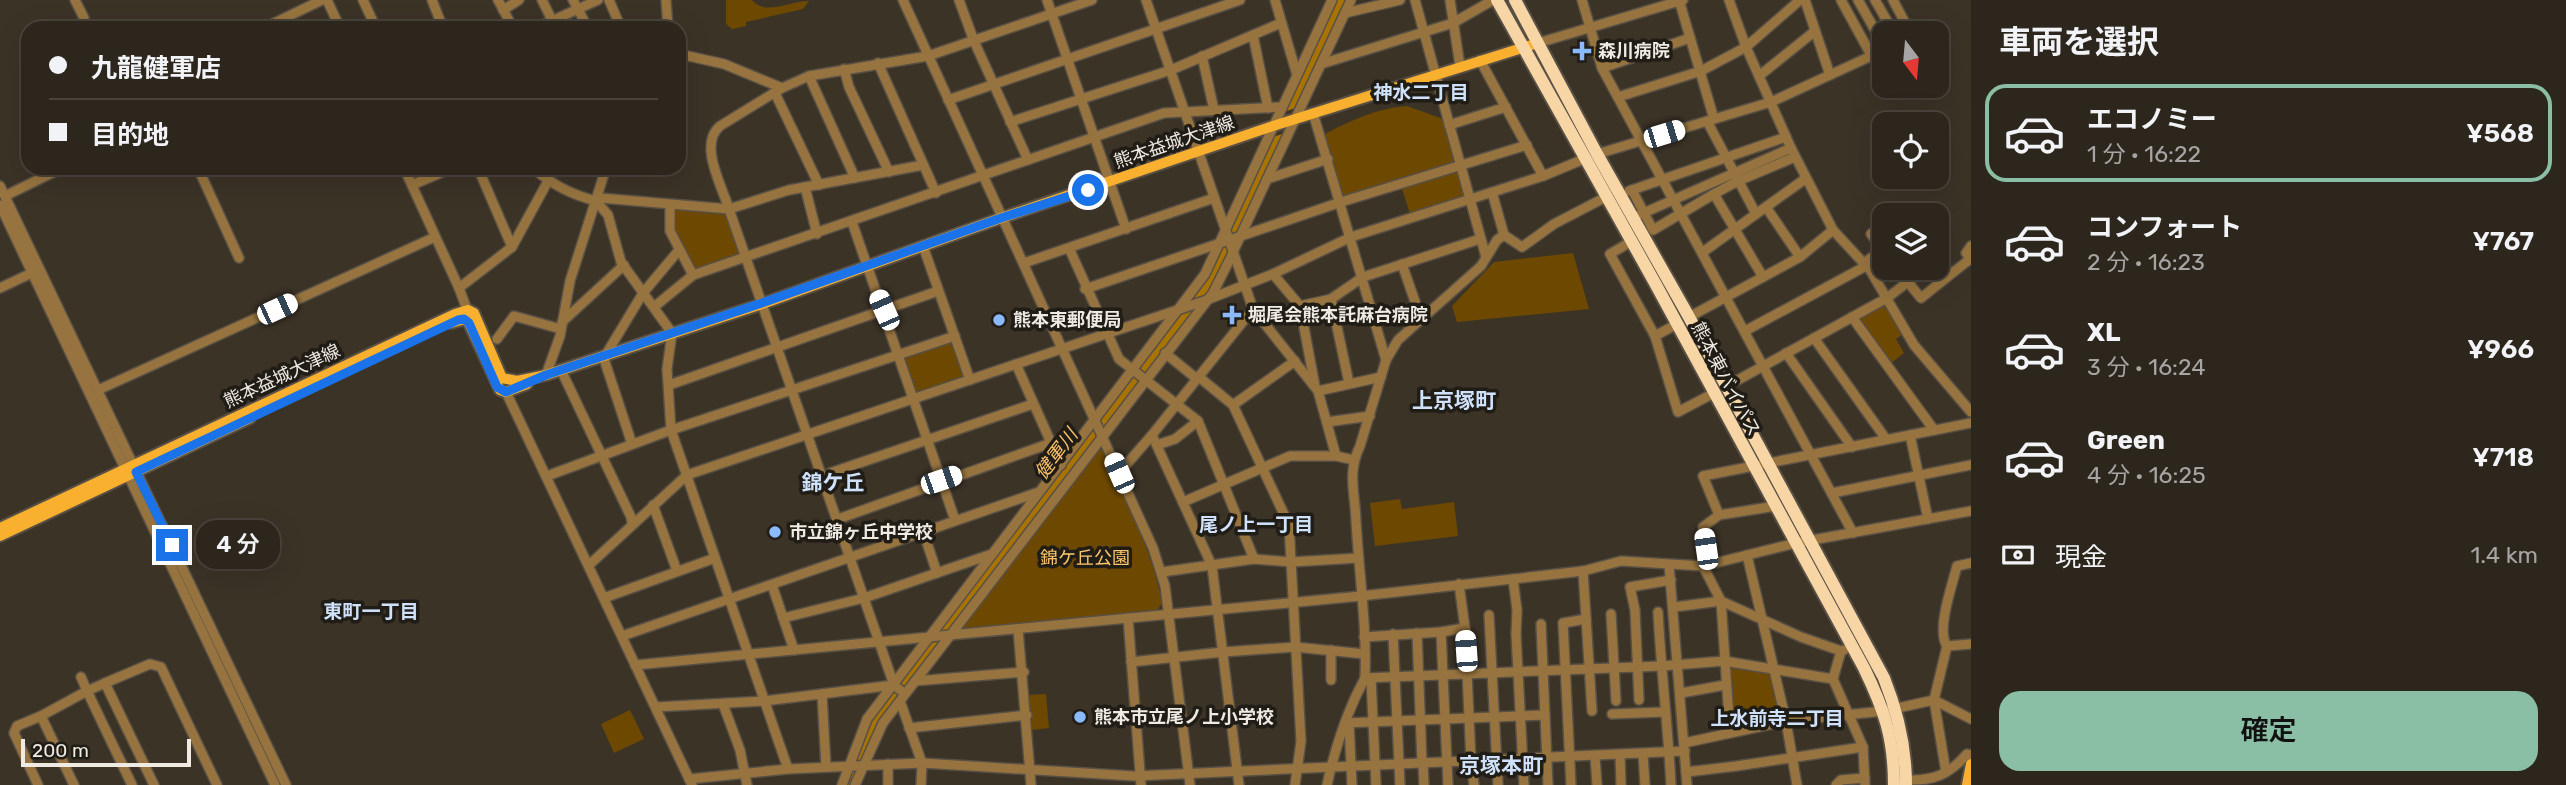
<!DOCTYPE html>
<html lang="ja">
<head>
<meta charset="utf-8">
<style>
  :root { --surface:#2d261d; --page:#352e26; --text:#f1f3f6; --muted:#a7a5a4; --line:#48433b; --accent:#8abfa5 }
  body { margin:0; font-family:Rubik,"Noto Sans JP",sans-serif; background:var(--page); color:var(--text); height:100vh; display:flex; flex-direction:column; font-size:26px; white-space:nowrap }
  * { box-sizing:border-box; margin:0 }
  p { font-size:23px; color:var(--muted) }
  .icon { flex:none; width:38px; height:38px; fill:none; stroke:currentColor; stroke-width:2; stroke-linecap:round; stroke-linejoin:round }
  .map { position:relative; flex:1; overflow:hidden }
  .drawer { display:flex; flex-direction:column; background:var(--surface); width:595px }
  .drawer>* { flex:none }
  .guide { position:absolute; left:21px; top:21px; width:665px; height:154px; border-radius:21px; box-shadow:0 7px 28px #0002,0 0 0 2px var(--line); display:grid; align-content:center; height:154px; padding:0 28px; background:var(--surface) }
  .needle { width:46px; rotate:164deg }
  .fabs { position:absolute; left:1872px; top:21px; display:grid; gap:14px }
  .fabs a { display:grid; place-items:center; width:77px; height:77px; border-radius:14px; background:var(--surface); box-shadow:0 7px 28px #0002,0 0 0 2px var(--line); font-size:35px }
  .scale { position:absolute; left:21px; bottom:18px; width:170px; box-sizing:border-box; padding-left:7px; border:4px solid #efeae2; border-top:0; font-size:19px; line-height:24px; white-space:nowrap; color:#efeae2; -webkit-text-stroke:5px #201c16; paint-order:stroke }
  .end { position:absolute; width:32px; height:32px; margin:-16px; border:9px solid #1a73e8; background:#fff; box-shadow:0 0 0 4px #fff }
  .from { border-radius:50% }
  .bubble { position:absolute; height:49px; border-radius:21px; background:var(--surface); box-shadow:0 7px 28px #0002,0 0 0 2px var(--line); font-size:23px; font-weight:600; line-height:49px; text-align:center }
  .car { position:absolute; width:21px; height:42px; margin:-21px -10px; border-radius:9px; box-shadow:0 0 5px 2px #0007; background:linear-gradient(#fff 24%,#345 0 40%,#fff 0 76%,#345 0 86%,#fff 0) }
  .guide b { display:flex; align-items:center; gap:24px; height:66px; font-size:26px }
  .guide b+b { border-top:2px solid var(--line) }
  .guide i { width:18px; height:18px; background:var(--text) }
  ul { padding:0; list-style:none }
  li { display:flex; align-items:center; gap:21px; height:98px; margin:0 14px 10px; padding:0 14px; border:4px solid transparent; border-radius:21px }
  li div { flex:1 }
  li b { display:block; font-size:26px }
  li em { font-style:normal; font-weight:600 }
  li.active { border-color:var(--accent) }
  li>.icon { width:63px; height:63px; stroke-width:1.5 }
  h2 { padding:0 28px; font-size:32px; line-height:84px }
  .pay { display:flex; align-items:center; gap:18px; height:77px; padding:0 28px; font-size:26px }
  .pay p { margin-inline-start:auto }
  .button { display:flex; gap:14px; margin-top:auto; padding:14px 28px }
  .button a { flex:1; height:80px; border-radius:21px; background:var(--accent); color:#111; font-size:28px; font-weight:600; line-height:80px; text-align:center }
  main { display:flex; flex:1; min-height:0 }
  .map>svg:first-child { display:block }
  .green { fill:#6d4800 }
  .water { fill:#a97302 }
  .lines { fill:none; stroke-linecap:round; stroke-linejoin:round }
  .minor-casing { stroke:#595045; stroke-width:12 }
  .major-casing { stroke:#595045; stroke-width:14 }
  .highway-casing { stroke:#595045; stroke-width:16 }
  .minor { stroke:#97743f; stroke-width:9 }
  .major { stroke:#f9b02e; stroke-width:10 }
  .highway { stroke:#f8d5a5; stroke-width:12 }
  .route { stroke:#1a73e8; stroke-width:9 }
  .poi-dot { fill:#8abafc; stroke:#201c16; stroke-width:2.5 }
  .labels { text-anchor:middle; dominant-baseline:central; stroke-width:7; stroke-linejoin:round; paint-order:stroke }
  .poi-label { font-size:18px; font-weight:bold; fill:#efeae2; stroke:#201c16; text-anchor:start }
  .street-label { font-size:18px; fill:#efeae2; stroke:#201c16 }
  .park-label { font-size:18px; fill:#fec56d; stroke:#201c16 }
  .neighbourhood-label { font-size:19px; font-weight:bold; fill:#d0e2fb; stroke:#201c16 }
  .water-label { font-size:19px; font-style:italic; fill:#f9c068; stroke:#201c16 }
  .quarter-label { font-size:21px; font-weight:bold; fill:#d0e2fb; stroke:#201c16 }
</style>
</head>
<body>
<main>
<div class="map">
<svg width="1971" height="785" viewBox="0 0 1971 785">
  <rect width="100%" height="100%" fill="#3c3327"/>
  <g class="green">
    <path d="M726,0H752C766,17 792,0 809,1L803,9L746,22V26L732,29L726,24Z"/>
    <path d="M1407,106L1443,119L1457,164L1342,198L1323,135C1350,121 1377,108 1407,106Z"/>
    <path d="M1457,169L1466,198L1410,214L1401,185Z"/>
    <path d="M675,209L727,211L745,257L695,271L674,232Z"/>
    <path d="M1573,253L1589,309L1457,322L1452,306L1494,262Z"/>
    <path d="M1887,302L1905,333L1896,339L1904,353L1890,364L1857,319Z"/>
    <path d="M951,342L963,376L917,392L905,359Z"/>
    <path d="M1096,447H1100C1124,498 1152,548 1162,603L1157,611L964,630L958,627Z"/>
    <path d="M1400,499L1402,509L1454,502L1458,536L1375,546L1370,503Z"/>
    <path d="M1729,664L1772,673L1781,718L1732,730Z"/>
    <path d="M1046,694L1049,728L1032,730L1028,695Z"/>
    <path d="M630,710L644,739L614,753L601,724Z"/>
  </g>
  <g class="water">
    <path d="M1336,0H1347L1298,107L1284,112Z"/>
    <path d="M1285,133L1214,288L891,709L854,785H844L865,728L1202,284L1270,138Z"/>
  </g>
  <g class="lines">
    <g class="minor-casing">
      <g id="minor">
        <path d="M75,0L84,18"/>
        <path d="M327,0L340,28"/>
        <path d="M363,0L376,28"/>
        <path d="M432,0L443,28"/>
        <path d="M498,0L513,28"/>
        <path d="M542,0L552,20"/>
        <path d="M573,0L588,28"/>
        <path d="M609,0L621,28"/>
        <path d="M666,0L668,28"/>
        <path d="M903,0L1153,548L1165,586L1190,785"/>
        <path d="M959,0L974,41L1028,160"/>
        <path d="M1047,0L1126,229"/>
        <path d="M1146,0L1253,309L1318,391L1336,456"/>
        <path d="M1275,0L1297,75"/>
        <path d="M1415,0L1486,257"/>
        <path d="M1450,0L1460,66"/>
        <path d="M1582,0L1602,68L1853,533"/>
        <path d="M1679,0L1714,119"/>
        <path d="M1729,0L1746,47L1791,148L1833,230L1870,270L1914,345L1971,412"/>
        <path d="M1805,0L1830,75"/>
        <path d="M1841,0L1870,53"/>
        <path d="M1858,0L1884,46"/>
        <path d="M1875,0L1894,33"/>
        <path d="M1893,0L1910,32L1908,33"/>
        <path d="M503,10L519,0"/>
        <path d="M1345,13L1400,0"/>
        <path d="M264,28L322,0"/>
        <path d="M536,28L598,0"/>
        <path d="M1253,35L1268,108"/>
        <path d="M1538,43L1683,0"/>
        <path d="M679,54L724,64L782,88"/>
        <path d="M1202,56L1214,110"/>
        <path d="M1480,60L1543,176"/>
        <path d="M878,63L936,193"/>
        <path d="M1321,64L1453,23L1493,0"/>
        <path d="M1602,68L1690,38"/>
        <path d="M844,69L849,87L889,172"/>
        <path d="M809,76L855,178"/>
        <path d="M1759,76L1815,31"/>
        <path d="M775,93L819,185"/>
        <path d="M1618,97L1701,71L1746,47L1800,0"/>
        <path d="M948,100L1240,0"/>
        <path d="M1313,113L1386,360"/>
        <path d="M1707,121L1756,214"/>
        <path d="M1010,122L1171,70L1281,23"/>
        <path d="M1449,125L1506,107"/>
        <path d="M1597,154L1771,102L1869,57L1870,53L1885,46"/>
        <path d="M198,168L239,258"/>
        <path d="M404,168L459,288L469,315"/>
        <path d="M478,168L512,247"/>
        <path d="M533,168C553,185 570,194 596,201L601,198L729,209L789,190L923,165"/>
        <path d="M1267,179L1328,159"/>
        <path d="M412,185L452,168"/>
        <path d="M0,186L286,785"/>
        <path d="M805,187L817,234"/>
        <path d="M1632,190L1653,230L1714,194L1763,277"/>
        <path d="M1629,191L1786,137"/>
        <path d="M1492,192L1504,235"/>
        <path d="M1714,194L1738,181L1795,157"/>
        <path d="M5,196L62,168"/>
        <path d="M596,201L608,215L621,262L672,333L667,369L671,430L788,769"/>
        <path d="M0,205L275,785"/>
        <path d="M670,205V231L693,275"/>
        <path d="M1766,207L1800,257"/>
        <path d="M1639,215L1791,148"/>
        <path d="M1895,215L1901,212L1904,215"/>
        <path d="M852,222L955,520"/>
        <path d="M1885,222L1871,234L1885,253"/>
        <path d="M1632,241L1610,254L1655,336L1677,324"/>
        <path d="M923,246L970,380"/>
        <path d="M1971,246L1966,253L1971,260"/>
        <path d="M1069,248L1119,359L1198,421L1254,559"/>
        <path d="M1233,252L1351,0"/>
        <path d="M1703,252L1805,179"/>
        <path d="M1937,254L1950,274"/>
        <path d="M1024,263L1214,198"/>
        <path d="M1402,264L1421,319"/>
        <path d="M1863,264L1885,247"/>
        <path d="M1896,268L1921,298L1970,259"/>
        <path d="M1273,274L1300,306"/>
        <path d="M0,288L36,271"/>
        <path d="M459,288L512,247L548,181"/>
        <path d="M1085,289L1341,202L1527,145"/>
        <path d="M1331,299L1349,383"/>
        <path d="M654,307L693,275L1164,113L1282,107"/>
        <path d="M1689,317L1800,257L1833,230"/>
        <path d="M1852,317L1934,430"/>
        <path d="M562,322L624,265"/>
        <path d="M1745,331L1866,266"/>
        <path d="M1655,336L1678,412L1714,393"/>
        <path d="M1814,338L1886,439"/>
        <path d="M497,339L514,316L561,329"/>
        <path d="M1165,353L1197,379"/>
        <path d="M1786,353L1852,447"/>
        <path d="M603,356L632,444"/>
        <path d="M605,356L643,293L679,250"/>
        <path d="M1016,364L1061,465"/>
        <path d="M561,370L631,517L632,523"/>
        <path d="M546,375L560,336L570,281L606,168"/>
        <path d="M1199,377L1233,405L1289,525L1301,741L1295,785"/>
        <path d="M669,385L938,291"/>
        <path d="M1315,386L1300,306L1331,299L1363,277L1480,239"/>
        <path d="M1725,387L1887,298L1926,268"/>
        <path d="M98,390L435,237"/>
        <path d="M1318,391L1381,377"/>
        <path d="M506,392L692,785"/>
        <path d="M1233,405L1295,361"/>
        <path d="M1327,422L1370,416"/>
        <path d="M1152,435L1212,566L1239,785"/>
        <path d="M1910,435L1928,519"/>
        <path d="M1157,445L1175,439L1198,421"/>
        <path d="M1119,473L1152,435L1253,309"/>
        <path d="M547,476L671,430L955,336"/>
        <path d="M823,477L830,473L1033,404"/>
        <path d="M1832,493L1971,465"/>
        <path d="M1183,502L1290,456H1336L1354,460"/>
        <path d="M653,505L677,571"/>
        <path d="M1719,515L1776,506"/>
        <path d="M838,519L1051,443"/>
        <path d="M923,531L937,573"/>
        <path d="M1747,555L1786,721L1797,785"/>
        <path d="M1710,564L1703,527L1719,515L1703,476L1971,423"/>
        <path d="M589,565L687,475L1204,301L1273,274L1351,237L1543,176L1584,159"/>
        <path d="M1669,565L1687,785"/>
        <path d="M1703,566L1721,601L1730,733"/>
        <path d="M1583,571L1592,711"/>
        <path d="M1162,572L1254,559L1291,562L1358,558"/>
        <path d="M1513,579L1517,610L1516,634L1524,785"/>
        <path d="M1459,584L1465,628L1471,761L1474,785"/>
        <path d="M772,585L794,650"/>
        <path d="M604,598L715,558"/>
        <path d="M1674,607L1721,601L1801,637L1841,651"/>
        <path d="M1658,612C1661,670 1668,727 1671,785"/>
        <path d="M1611,614L1616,701"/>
        <path d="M1489,615L1498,785"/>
        <path d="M783,618L864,598L992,554"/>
        <path d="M1128,618L1141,785"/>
        <path d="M1541,624L1548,785"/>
        <path d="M1018,629L1031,785"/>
        <path d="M1441,632L1448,785"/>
        <path d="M1417,633L1422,763"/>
        <path d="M1393,634L1400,785"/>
        <path d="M622,636L1039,492"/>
        <path d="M1364,637L1441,632L1465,628"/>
        <path d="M1947,646C1936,630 1952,586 1957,566L1971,563"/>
        <path d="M1331,650V680"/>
        <path d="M1844,650L1841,651L1833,679L1863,747L1865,785"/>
        <path d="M1131,662L1223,652L1295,647L1365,654"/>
        <path d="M635,665L1361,596L1583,571L1621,561L1703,566L1796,543L1971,511"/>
        <path d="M81,677L87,691L105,683L154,785"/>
        <path d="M1365,678L1662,666L1724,661L1833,679"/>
        <path d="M1371,678L1376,785"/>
        <path d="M915,681L1024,672"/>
        <path d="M105,683L150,664L161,667L217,785"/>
        <path d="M1681,693L1725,685"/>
        <path d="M822,694L826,767"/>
        <path d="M905,694L894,685L729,209C722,186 698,144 720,126L782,88L809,76L928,56L1092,0"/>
        <path d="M1639,700L1635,610L1630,587L1671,580"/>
        <path d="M900,701L922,763L921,785"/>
        <path d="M723,704L740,750L747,785"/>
        <path d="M656,707L764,701L894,685"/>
        <path d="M1612,714L1664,712"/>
        <path d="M41,716L87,691L132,785"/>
        <path d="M1345,723L1545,715"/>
        <path d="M1349,723L1352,785"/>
        <path d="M909,728L1027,715"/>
        <path d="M1684,743L1786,721L1884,711L1934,700L1971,719"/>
        <path d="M1643,754L1645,785"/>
        <path d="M1620,755L1621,785"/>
        <path d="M1595,756L1597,785"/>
        <path d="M1423,763L1424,785"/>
        <path d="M1686,772L1737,766L1863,747"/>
        <path d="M1946,772L1934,700L1947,646L1971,644"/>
        <path d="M689,779L788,769L922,763L1134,776L1685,751"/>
        <path d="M1906,780C1933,781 1949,775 1967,754L1971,755"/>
        <path d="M38,785L14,733L17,726L41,716L74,785"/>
        <path d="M842,785L867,719L1205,274L1332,0"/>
        <path d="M855,785L883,723L1213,293L1233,253"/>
        <path d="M888,785V764"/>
        <path d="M1327,785C1335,748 1347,711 1365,678C1367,626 1359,573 1356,521C1355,492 1347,473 1360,446L1386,360L1398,340L1481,266L1497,240L1504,235L1522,247L1554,224L1606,197"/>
        <path d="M1571,785L1563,623L1586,619"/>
        <path d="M1836,785L1841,780L1865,778"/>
      </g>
    </g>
    <g class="major-casing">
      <g id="major">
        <path d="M451,323L465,319L469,323L500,390L506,392L527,384"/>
        <path d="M0,528L455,314L468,310L474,313L502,378L517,381L546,375L762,304L1001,218L1273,126L1538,43"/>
        <path d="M0,536L250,418"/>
        <path d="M1967,785L1971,764"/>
      </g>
    </g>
    <g class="highway-casing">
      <g id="highway">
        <path d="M1497,0L1655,283L1864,668C1884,709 1894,738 1894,785"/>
        <path d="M1515,0L1597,154L1689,317L1884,678C1898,713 1906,747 1906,785"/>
      </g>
    </g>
    <use href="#minor" class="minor"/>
    <use href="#major" class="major"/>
    <use href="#highway" class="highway"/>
  </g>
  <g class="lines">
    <path class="route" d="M172,545L136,472L458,320L464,319L469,323L497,387L506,392L546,375L762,303L1001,218L1088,190"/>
  </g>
  <g class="poi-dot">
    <path d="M1578.5 40.5h7v7h7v7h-7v7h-7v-7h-7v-7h7z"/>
    <path d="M1228.5 304.5h7v7h7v7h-7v7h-7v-7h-7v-7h7z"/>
    <circle cx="999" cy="320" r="7"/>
    <circle cx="775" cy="532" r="7"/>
    <circle cx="1080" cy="717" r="7"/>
  </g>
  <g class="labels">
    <g class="poi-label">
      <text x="1598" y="51">森川病院</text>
      <text x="1248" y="315">堀尾会熊本託麻台病院</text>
      <text x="1013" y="320">熊本東郵便局</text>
      <text x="789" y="532">市立錦ヶ丘中学校</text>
      <text x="1094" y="717">熊本市立尾ノ上小学校</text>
    </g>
    <g class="street-label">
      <text transform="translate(1174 142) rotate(-19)">熊本益城大津線</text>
      <text transform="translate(282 376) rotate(-25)">熊本益城大津線</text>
      <text transform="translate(1726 379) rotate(62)">熊本東バイパス</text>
    </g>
    <g class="park-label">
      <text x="1085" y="558">錦ケ丘公園</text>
    </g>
    <g class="neighbourhood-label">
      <text x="1421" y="92">神水二丁目</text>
      <text x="1256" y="524">尾ノ上一丁目</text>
      <text x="371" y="611">東町一丁目</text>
      <text x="1777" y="718">上水前寺二丁目</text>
    </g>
    <g class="water-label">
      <text transform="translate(1056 454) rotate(-53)">健軍川</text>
    </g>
    <g class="quarter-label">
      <text x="1454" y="400">上京塚町</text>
      <text x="833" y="482">錦ケ丘</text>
      <text x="1501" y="765">京塚本町</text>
    </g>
  </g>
</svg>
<div class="fabs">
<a><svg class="needle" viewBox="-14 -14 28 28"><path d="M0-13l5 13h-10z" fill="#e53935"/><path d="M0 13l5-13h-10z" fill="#a7a5a4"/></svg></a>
<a><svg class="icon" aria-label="locate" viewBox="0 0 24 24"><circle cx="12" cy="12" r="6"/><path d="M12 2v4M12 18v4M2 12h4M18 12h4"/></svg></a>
<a><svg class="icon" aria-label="layers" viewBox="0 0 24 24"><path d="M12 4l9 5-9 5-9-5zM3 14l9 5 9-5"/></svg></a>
</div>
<div class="scale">200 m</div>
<i class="end from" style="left:1088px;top:190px"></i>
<i class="end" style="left:172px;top:545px"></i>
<div class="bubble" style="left:196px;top:520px;width:84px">4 分</div>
<i class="car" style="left:1664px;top:134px;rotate:73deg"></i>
<i class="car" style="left:277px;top:309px;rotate:65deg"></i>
<i class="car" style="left:884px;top:310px;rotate:336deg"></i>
<i class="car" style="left:1119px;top:473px;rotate:336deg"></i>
<i class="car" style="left:941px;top:480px;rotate:71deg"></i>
<i class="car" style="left:1706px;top:549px;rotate:352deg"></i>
<i class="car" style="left:1466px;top:651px;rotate:356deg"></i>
<div class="guide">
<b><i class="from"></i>九龍健軍店</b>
<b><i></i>目的地</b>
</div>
</div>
<section class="drawer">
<h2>車両を選択</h2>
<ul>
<li class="active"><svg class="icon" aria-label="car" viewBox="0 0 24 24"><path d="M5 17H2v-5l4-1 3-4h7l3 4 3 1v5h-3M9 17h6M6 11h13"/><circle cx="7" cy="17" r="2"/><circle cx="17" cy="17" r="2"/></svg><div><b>エコノミー</b><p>1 分 · 16:22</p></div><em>¥568</em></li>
<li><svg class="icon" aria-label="car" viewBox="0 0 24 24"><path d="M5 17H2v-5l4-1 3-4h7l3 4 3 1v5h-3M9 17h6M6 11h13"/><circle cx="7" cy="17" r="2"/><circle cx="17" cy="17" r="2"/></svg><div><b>コンフォート</b><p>2 分 · 16:23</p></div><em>¥767</em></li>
<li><svg class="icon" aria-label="car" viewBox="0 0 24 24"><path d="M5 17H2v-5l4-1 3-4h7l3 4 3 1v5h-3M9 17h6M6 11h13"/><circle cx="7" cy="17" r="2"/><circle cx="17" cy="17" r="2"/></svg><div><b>XL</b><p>3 分 · 16:24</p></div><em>¥966</em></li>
<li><svg class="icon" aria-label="car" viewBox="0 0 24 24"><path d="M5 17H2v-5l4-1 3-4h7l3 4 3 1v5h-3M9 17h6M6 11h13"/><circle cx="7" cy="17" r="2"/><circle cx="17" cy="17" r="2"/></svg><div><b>Green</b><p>4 分 · 16:25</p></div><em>¥718</em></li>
</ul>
<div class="pay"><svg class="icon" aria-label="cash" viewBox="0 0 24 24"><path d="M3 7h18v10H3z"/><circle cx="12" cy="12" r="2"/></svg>現金<p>1.4 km</p></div>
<div class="button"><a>確定</a></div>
</section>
</main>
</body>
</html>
